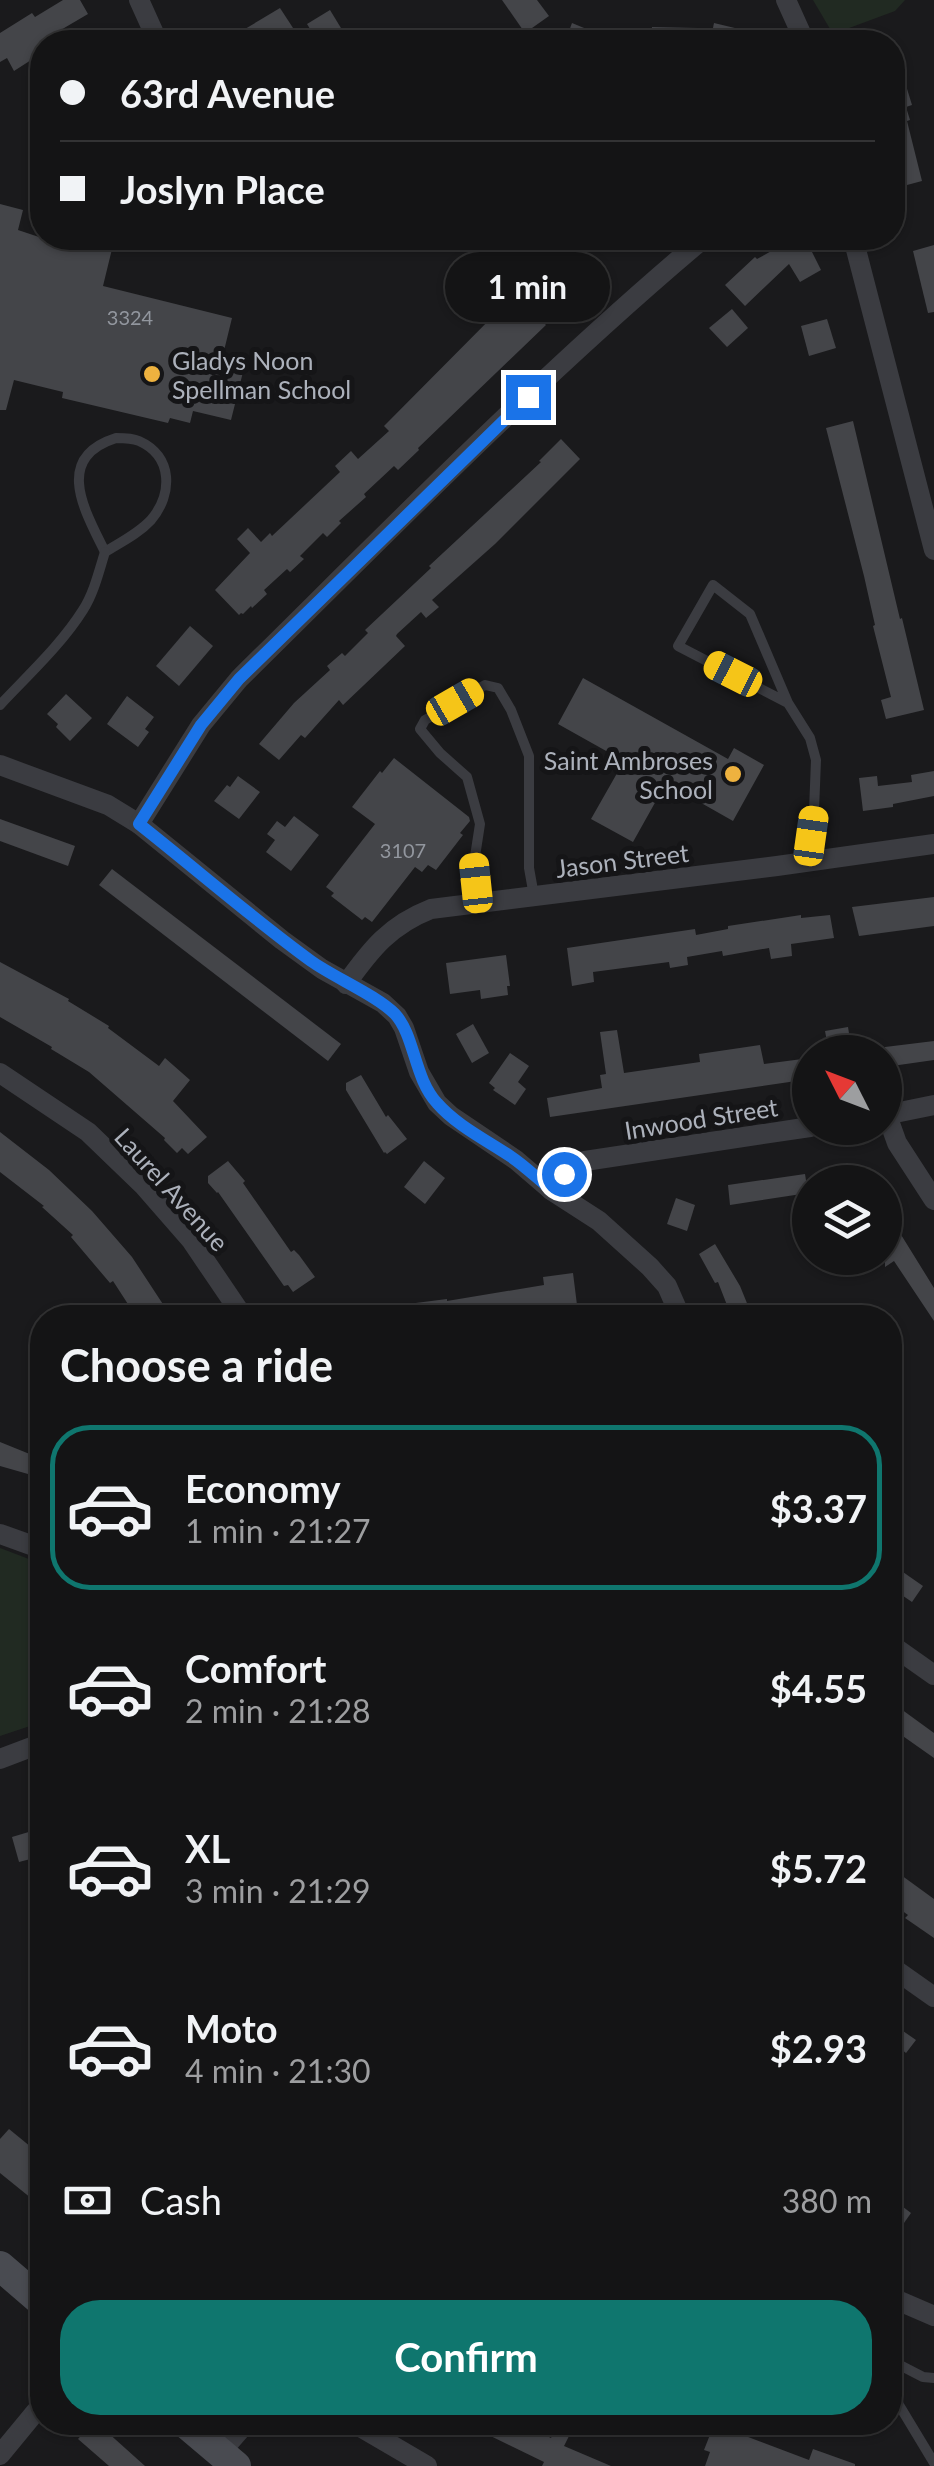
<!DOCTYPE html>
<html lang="en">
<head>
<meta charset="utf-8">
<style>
  :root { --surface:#141415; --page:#212122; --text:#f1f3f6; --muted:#9d9ea0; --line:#333334; --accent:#0f766e }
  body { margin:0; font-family:Lato,sans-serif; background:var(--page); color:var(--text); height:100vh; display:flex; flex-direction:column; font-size:38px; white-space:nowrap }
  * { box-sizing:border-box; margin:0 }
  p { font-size:32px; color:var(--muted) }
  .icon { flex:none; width:55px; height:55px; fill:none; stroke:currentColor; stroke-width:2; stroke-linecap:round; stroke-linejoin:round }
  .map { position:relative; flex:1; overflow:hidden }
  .side { position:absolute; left:30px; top:1305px; width:872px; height:1130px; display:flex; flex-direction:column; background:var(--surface); border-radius:40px; box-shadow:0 2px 8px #0004,0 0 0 2px var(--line) }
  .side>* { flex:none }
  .banner { position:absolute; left:30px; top:30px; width:875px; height:220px; border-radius:40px; box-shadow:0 2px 8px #0004,0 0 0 2px var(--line); display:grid; align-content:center; height:220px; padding:0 30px; background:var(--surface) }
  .needle { width:65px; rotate:312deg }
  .controls { position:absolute; left:792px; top:1035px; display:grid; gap:20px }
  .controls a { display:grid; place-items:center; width:110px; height:110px; border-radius:50%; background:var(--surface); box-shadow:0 2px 8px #0004,0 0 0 2px var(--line); font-size:50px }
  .end { position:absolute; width:45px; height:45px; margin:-22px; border:12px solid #1a73e8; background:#fff; box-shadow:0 0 0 5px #fff }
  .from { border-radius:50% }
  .bubble { position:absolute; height:70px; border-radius:35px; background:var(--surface); box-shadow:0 2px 8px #0004,0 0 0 2px var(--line); font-size:32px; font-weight:700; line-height:70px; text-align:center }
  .car { position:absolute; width:30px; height:60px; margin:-30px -15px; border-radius:12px; box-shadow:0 0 8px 2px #0007; background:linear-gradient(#f5c518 24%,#345 0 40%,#f5c518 0 76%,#345 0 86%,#f5c518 0) }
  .banner b { display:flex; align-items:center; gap:35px; height:95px; font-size:38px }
  .banner b+b { border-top:2px solid var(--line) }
  .banner i { width:25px; height:25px; background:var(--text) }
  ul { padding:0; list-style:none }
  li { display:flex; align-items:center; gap:30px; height:165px; margin:0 20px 15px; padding:0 10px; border:5px solid transparent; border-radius:40px }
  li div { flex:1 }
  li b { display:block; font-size:38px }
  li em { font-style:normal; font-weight:700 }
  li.selected { border-color:var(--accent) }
  li>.icon { width:90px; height:90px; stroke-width:1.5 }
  h2 { padding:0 30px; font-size:45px; line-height:120px }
  .pay { display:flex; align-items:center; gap:25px; height:110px; padding:0 30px; font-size:38px }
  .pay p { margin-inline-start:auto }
  .primary-button { display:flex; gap:20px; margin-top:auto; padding:20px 30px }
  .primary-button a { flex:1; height:115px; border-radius:40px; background:var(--accent); color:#fff; font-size:40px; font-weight:700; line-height:115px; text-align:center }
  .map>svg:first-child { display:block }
  .green { fill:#212a22 }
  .building { fill:#444549 }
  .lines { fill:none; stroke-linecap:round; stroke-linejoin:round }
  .lane { stroke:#3b3c41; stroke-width:10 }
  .street { stroke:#3b3c41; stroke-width:20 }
  .secondary { stroke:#494b51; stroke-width:30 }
  .route { stroke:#1a73e8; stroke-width:12 }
  .poi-dot { fill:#eeb23f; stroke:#151517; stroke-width:4 }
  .labels { text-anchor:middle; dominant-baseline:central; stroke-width:10; stroke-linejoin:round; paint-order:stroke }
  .number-label { font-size:20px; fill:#92969e }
  .poi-label { font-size:25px; fill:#acb1bb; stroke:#151517; text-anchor:start }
  .street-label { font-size:25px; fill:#acb1bb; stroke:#151517 }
</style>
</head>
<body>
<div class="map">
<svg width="934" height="2466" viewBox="0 0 934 2466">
  <rect width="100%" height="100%" fill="#1a1a1c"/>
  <g class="green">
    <path d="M813,0H905L895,11L833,34Z"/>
    <path d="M0,1548L42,1564V1722L0,1736Z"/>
  </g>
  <g class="building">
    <path d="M63,0H80L88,14L42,41V53L14,71L7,58L0,62V33L32,13L35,17Z"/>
    <path d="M502,0H537L549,16L525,33Z"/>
    <path d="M280,8L295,31L276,42H254L245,29Z"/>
    <path d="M330,10L344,33L328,42H318L307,24Z"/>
    <path d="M572,23L618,42H565Z"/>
    <path d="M714,23L768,36L767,42H710Z"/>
    <path d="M652,27L698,28V42H651Z"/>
    <path d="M896,53L912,105L906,107L910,120L907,121L922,181L892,189V54Z"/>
    <path d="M0,204L23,210L18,230L42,238H64L112,249L103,286L232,318L221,363L244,368L231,420L193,411L190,423L170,418L168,423L62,398L63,392L14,380L6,410H0Z"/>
    <path d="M795,238H805L821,270L800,282L789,264L745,306L725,285L755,257L757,259Z"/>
    <path d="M934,245V312L928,313L913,251Z"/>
    <path d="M515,294L546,325L418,448L419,450L398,470L394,466L364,494L366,497L339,521L341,523L327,537L323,533L300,556L304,559L290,572L287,569L264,590L267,594L252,608L251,606L243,614L241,613L239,615L215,590L250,553L237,539L248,528L261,542L270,533L272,536L340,472L335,466L351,451L358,459L389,431L384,426Z"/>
    <path d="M732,309L748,328L727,347L709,328Z"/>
    <path d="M827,319L836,348L809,356L801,326Z"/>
    <path d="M853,421L900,619L902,618L924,710L886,719L881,700L891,697L873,626L875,625L864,576L826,428Z"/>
    <path d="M561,439L580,459L495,544L432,600L439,607L426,618L421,612L397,634L396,636L405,646L343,705L339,700L305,738L301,735L279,760L259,744L294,703L330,670L327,666L342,653L345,656L368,633L365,630L431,568L429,566L541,462L539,461Z"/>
    <path d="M190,626L213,646L179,686L156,666Z"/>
    <path d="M583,678L728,759L734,748L764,765L733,821L666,783L633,842L591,819L624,761L558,724Z"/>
    <path d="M66,694L92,718L70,741L56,727L58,724L47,714Z"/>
    <path d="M127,696L154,717L145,729L149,732L138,747L107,724Z"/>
    <path d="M394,758L469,817L470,821L460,833L463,835L436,870L428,865L422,872L415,867L372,922L365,917L362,920L331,896L334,893L326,887L375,824L352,807L380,771L382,773Z"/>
    <path d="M934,771V796L893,804V807L863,811L859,778L877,776L878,786L912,782L911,775Z"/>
    <path d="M238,776L260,792L239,819L214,801L227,785L230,787Z"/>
    <path d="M294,816L319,835L291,871L266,852L275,840L267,834L277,821L285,827Z"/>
    <path d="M0,819L75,846L68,866L0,841Z"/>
    <path d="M112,869L341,1044L328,1061L99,885Z"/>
    <path d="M934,897V926L859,936L852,907Z"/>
    <path d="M801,915V918L830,915L834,938L791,944L792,956L771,959L769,948L723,956L722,951L687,957L688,965L670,968L669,962L593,972L594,982L572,986L567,948L695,929L696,935L728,929V926Z"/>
    <path d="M506,955L510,986H507L508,995L481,999L480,990L450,994L446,963Z"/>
    <path d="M0,962L69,999L68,1001L109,1026L108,1028L159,1066L165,1058L190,1080L173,1101L207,1137L188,1154L182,1148L177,1153L164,1140L165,1138L89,1072L51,1049L52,1047L0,1017Z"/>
    <path d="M473,1024L489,1053L472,1063L456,1034Z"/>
    <path d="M848,1027L852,1052H829L825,1031Z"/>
    <path d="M617,1030L624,1073L700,1062L699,1054L760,1045L764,1064L810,1058V1079L550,1117L547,1098L602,1088L600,1075L606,1074L600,1032Z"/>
    <path d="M934,1041V1060L885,1067V1047Z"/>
    <path d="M510,1053L529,1066L518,1082L526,1089L515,1105L493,1090L495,1088L489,1083Z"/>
    <path d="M361,1075L386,1117L388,1115L407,1139L387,1154L385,1152L384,1153L346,1090V1083Z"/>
    <path d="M0,1132L49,1170L92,1211L132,1257L172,1318H137L113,1281L110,1283L71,1237L73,1235L42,1207L44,1206L0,1172Z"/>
    <path d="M228,1161L245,1181L243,1183L291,1252L294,1250L299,1255L315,1277L293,1292L288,1285L284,1286L218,1192L217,1193L208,1183V1176Z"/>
    <path d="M424,1161L445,1178L425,1204L404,1187Z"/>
    <path d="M805,1174L808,1193L730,1205L728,1185Z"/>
    <path d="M676,1198L695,1205L687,1231L667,1224Z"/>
    <path d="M895,1225L934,1288V1321L894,1261L885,1267V1232Z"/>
    <path d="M715,1244L740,1286L753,1318H732L718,1282L715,1283L699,1254Z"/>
    <path d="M573,1273L577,1305L558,1308L557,1304L478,1318H384V1307L447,1299V1301L544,1285L543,1277Z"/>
    <path d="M0,1442L42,1459V1478L0,1466Z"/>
    <path d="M890,1563L923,1586L912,1602L890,1587Z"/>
    <path d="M890,1701L934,1733V1758L890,1727Z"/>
    <path d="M42,1828V1856L19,1862L12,1837Z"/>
    <path d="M890,1867L934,1899V1938L905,1918L908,1915L890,1902Z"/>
    <path d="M890,2022L916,2040L906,2053L901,2049L890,2066Z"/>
    <path d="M9,2129L42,2156V2207L0,2173V2139Z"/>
    <path d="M890,2197L911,2213L890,2243Z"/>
    <path d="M93,2422H96L145,2466H109L78,2439Z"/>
    <path d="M462,2422H518L551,2438L557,2425L571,2432L564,2446L611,2466H542L544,2462Z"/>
    <path d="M713,2427L726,2432L727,2429L809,2460L813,2449L855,2464V2466H705L710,2452L704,2450Z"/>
  </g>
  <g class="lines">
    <g class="lane">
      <path d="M116,438C123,438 132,438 139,441C173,456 173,494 151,520C138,534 121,542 105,552C85,511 53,458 116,438Z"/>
      <path d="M788,703L750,614L713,585L678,646L788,703L810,738L816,760L814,811L807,861"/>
      <path d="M0,705C28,675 61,645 83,610C94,593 99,571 105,552"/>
      <path d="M478,902L474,863L480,824L467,777L440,753L420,729L425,720L485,685L498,688L511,710L529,756V868L534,896"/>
      <path d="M890,2360L923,2377L934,2378"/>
      <path d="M890,2390L934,2463"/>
    </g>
    <g class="street">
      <path d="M139,0L158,42"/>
      <path d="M786,0L805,42"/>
      <path d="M245,238H251"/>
      <path d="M853,238L934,550"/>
      <path d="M0,765L108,805L139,824L282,940L322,969L383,1003L397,1016L404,1028L419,1072L437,1103L451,1116L516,1160L551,1190L599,1221L650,1267L667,1286L681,1318"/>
      <path d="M139,824L201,725L239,679C391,529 541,375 704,238"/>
      <path d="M346,984C371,949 390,925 431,909L777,866L934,844"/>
      <path d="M0,1073L88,1132L143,1185L191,1240L244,1318"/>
      <path d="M885,1115L934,1105"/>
      <path d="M887,1115L897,1143L934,1200"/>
      <path d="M551,1190L564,1174L585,1161L810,1127"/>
      <path d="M0,1534L42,1549"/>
      <path d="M890,1644L934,1675"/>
      <path d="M0,1759L42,1743"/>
      <path d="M890,1966L934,1997"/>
      <path d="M890,2297L934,2316"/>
      <path d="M352,2422L427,2466"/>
      <path d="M220,2453L247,2422"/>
      <path d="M0,2455L42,2404"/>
    </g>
    <g class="secondary">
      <path d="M0,2266L42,2302"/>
      <path d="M184,2422L236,2466"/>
    </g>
  </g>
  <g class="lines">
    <path class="route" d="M528,397L239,679L201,725L139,824C196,869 252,918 311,961C335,978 376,995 395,1014C415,1036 414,1078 437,1103C456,1125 486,1140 510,1156C525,1166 538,1179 552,1190L564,1174"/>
  </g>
  <g class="poi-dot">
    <circle cx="152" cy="374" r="10"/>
    <circle cx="733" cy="774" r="10"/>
  </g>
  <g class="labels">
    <g class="number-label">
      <text x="130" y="317">3324</text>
      <text x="403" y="850">3107</text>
    </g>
    <g class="poi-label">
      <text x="172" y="360">Gladys Noon<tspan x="172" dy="29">Spellman School</tspan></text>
      <text x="713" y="760" text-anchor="end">Saint Ambroses<tspan x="713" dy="29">School</tspan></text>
    </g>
    <g class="street-label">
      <text transform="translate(622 860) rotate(-7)">Jason Street</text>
      <text transform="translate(701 1118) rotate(-9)">Inwood Street</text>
      <text transform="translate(172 1189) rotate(48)">Laurel Avenue</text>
    </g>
  </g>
</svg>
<div class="controls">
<a><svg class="needle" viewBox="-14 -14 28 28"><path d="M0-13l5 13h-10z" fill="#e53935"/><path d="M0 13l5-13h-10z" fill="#9d9ea0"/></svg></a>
<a><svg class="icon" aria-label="layers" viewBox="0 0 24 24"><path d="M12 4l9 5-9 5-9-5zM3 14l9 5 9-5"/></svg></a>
</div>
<i class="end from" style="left:564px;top:1174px"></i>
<i class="end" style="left:528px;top:397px"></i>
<div class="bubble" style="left:445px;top:252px;width:165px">1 min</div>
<i class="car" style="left:733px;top:674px;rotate:297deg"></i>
<i class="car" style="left:455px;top:702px;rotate:60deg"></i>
<i class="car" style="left:811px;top:836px;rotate:8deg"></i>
<i class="car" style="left:476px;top:883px;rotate:354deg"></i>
<div class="banner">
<b><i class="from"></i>63rd Avenue</b>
<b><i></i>Joslyn Place</b>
</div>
<section class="side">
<h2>Choose a ride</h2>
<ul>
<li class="selected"><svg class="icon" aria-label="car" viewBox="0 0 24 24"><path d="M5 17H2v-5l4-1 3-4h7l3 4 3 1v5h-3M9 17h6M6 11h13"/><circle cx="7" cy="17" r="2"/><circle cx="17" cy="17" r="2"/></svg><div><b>Economy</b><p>1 min · 21:27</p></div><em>$3.37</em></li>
<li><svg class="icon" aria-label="car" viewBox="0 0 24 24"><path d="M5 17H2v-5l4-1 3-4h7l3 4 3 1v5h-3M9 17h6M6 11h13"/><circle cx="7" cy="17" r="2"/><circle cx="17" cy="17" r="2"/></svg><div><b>Comfort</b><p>2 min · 21:28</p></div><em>$4.55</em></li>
<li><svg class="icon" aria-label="car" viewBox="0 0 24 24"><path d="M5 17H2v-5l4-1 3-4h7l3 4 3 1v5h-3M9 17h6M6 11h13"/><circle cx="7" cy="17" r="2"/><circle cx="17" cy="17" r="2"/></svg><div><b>XL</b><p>3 min · 21:29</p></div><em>$5.72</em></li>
<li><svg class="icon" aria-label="car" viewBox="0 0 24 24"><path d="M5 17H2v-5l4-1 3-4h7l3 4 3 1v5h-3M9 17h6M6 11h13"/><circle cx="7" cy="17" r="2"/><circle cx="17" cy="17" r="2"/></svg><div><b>Moto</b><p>4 min · 21:30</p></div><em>$2.93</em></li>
</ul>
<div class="pay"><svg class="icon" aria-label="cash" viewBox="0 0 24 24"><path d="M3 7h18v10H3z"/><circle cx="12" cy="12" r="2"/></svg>Cash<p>380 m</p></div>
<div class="primary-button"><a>Confirm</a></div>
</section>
</div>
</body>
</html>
